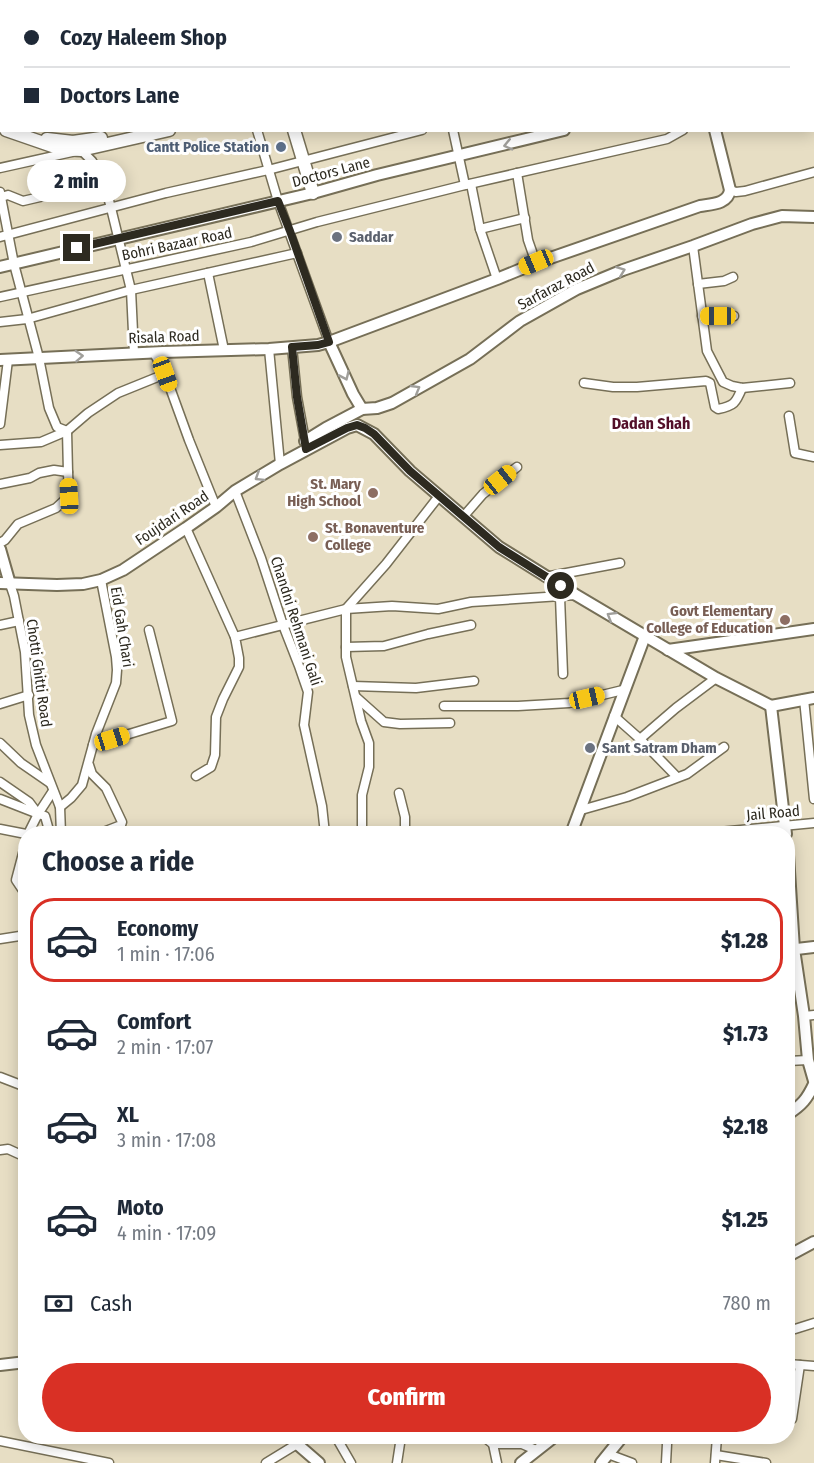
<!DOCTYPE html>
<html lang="en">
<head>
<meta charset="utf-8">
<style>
  :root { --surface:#fff; --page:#f2f2f3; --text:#1f2937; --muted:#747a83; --line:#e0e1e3; --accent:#d93025 }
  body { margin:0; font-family:"Fira Sans Condensed",sans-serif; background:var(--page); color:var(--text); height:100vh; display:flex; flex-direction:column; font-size:22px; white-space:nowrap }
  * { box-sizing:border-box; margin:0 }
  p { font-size:20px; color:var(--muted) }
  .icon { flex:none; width:33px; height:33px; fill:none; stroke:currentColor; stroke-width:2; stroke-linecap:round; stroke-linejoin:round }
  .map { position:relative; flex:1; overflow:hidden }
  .details { position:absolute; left:18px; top:826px; width:777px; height:618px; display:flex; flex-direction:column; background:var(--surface); border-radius:24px; box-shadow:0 3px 15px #0003 }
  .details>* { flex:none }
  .top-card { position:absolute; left:0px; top:0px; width:814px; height:132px; box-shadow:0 3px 15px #0003; display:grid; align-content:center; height:132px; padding:0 24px; background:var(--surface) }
  .end { position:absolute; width:27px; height:27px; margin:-14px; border:8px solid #2d2a20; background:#fff; box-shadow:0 0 0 3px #fff }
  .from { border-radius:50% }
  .bubble { position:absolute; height:42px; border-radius:21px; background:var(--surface); box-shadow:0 3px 15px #0003; font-size:20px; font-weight:800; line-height:42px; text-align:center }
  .car { position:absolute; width:18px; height:36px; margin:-18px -9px; border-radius:8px; box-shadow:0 0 4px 2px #0007; background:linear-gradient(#f5c518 24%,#345 0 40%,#f5c518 0 76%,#345 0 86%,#f5c518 0) }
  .top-card b { display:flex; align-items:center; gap:21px; height:57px; font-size:22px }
  .top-card b+b { border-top:2px solid var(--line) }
  .top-card i { width:15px; height:15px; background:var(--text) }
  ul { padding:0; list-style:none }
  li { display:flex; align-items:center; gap:18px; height:84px; margin:0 12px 9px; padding:0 12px; border:3px solid transparent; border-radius:24px }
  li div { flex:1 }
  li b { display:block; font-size:22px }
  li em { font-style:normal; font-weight:800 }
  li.selected { border-color:var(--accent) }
  li>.icon { width:54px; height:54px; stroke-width:1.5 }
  h2 { padding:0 24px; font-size:27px; line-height:72px }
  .pay { display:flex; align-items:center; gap:15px; height:66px; padding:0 24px; font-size:22px }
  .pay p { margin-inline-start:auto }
  .action { display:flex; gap:12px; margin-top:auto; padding:12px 24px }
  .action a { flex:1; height:69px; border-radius:36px; background:var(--accent); color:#fff; font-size:24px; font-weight:800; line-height:69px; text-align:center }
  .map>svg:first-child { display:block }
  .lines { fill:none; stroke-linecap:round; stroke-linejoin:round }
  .minor-casing { stroke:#766f57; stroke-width:11 }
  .tertiary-casing { stroke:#766f57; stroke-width:14 }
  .secondary-casing { stroke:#766f57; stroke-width:15 }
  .minor { stroke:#fff; stroke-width:8 }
  .tertiary { stroke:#fff; stroke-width:10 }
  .secondary { stroke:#fff; stroke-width:12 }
  .oneway { stroke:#a09f9b }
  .route { stroke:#2d2a20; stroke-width:8 }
  .service-dot { fill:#5c6f8a; stroke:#fff; stroke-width:2 }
  .worship-dot { fill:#6b7280; stroke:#fff; stroke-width:2 }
  .education-dot { fill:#8d6e63; stroke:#fff; stroke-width:2 }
  .labels { text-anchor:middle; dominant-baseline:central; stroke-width:6; stroke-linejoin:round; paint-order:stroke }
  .service-label { font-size:15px; font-weight:bold; fill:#4e5e75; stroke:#fff; text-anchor:end }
  .street-label { font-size:15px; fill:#2d2a20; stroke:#fff }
  .worship-label { font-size:15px; font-weight:bold; fill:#5b616d; stroke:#fff; text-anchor:start }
  .education-label { font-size:15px; font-weight:bold; fill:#785e54; stroke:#fff; text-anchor:end }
  .neighbourhood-label { font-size:16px; font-weight:bold; fill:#530f29; stroke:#fff }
</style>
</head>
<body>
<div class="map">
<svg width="814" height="1463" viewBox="0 0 814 1463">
  <rect width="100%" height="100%" fill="#e7dec4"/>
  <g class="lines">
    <g class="minor-casing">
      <g id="minor">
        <path d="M279,0L280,2"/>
        <path d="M538,0L539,2"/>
        <path d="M697,2L700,0"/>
        <path d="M0,109H2"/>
        <path d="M257,130L278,201L329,342"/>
        <path d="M453,130L465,185"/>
        <path d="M0,168L81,150L92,161L104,182L111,208L131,290L134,353"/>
        <path d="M517,173L528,240L536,263"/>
        <path d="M471,184L480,229L497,279"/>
        <path d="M730,190L736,192L745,191L814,172"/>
        <path d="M0,192L14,264L39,358L49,408L57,427L67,431L68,472L54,470L39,473L30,478L0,484"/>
        <path d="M1,197L8,195L23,201L104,182"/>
        <path d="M480,229L525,218"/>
        <path d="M0,237L166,193L268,170L422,130"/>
        <path d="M693,246L707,351L723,382L732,386L742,388L790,383"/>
        <path d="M208,273L224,350"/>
        <path d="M698,284L724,281L733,277"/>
        <path d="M0,297L251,242L317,222L465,185L667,139L683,130"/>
        <path d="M702,316H734"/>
        <path d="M0,322L27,319L131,290L297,253"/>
        <path d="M292,347L297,397L306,446"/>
        <path d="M269,349L280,464"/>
        <path d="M154,353L165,374L189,440L216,507"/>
        <path d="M584,383L613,387H637L706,381L710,383L715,407L718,409C734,406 736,403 742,388"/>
        <path d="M789,416L795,453L814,457"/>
        <path d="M0,424L8,360"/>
        <path d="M0,445L41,442L67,431L88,413L118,393L165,374"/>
        <path d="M235,491L261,558L283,625L299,666L308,692L304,725L322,806L325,834"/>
        <path d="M463,517L483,494L517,467"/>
        <path d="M186,528L235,637"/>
        <path d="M0,543L5,540L18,524L56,508L69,496L68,472"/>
        <path d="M545,577L620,563"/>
        <path d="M10,584L14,596L25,652L29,715L36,745L60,807L61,834"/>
        <path d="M560,597L563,674"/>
        <path d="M0,625L19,621"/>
        <path d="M346,647L384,646L428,634L471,625"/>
        <path d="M353,686L416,688L474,681"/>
        <path d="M356,697L384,722L400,724L450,723"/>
        <path d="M804,699L814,799"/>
        <path d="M0,704L29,695"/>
        <path d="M444,706H518L569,703L623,690"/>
        <path d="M614,716L640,739L677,777"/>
        <path d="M640,739L676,708L716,678"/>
        <path d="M0,743L21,763L50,783"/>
        <path d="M93,745L172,721L149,630"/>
        <path d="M89,765L92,774L106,788L122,822L121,825L98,834"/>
        <path d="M196,776L211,767L215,755L216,717L223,699L239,667V658L235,637L346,609L392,606L438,609L471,602L576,595"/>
        <path d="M0,782L29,802L38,814L45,816L50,834"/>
        <path d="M399,793L405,817V834"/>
        <path d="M0,799L36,813"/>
        <path d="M60,807L71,798L82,785L96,734L116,683L117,670L116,657L101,580"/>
        <path d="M581,810L627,797L687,774L724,747"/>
        <path d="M0,829L26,834"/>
        <path d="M28,834L38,814L53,791"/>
        <path d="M363,834L362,827V795L369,767V743L361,721L346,657V609L386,564L439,496"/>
        <path d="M698,834L814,823"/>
        <path d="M26,842L16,880L26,895"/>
        <path d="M0,939L26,935"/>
        <path d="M804,1016L814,1015"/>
        <path d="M788,1061L808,1060"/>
        <path d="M0,1077L26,1087"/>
        <path d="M0,1150L8,1149L19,1154L26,1148"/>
        <path d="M795,1329L814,1323"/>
        <path d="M788,1364L814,1366"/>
        <path d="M788,1418L792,1419L800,1365"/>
        <path d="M336,1437L351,1463"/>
        <path d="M484,1437L493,1444L497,1463"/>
        <path d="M665,1437L667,1444L666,1463"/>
        <path d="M0,1441L109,1463"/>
        <path d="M493,1444H522L536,1450"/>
        <path d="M608,1454L632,1463"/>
        <path d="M716,1455L766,1463"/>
        <path d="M266,1463L297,1444"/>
        <path d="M397,1463L401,1437"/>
        <path d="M715,1463L717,1437"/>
      </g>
    </g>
    <g class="tertiary-casing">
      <g id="tertiary">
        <path d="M0,267L313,193L377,175L564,130"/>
        <path d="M329,342L353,394L362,409"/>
        <path d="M0,360L163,352L269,349L318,345L329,342L497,279L536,263L700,206C712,204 728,204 730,190L715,130"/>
        <path d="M305,441L326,428L362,409L377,408L392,403L470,359L520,321L577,289L623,270L693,246L752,224L782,216L814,217"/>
        <path d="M0,549L10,584"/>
        <path d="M0,583L57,585L83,584L101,580L123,570L186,528L216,507L235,491L280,464L347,428L357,425L374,434L410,471L499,547L576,595L716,678L771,706"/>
        <path d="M668,650L814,629"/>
        <path d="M771,706L786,834"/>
        <path d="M771,706L814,698"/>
        <path d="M571,834L645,636"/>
        <path d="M788,855L794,949L804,1016L808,1060L814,1081"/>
        <path d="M788,950L814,947"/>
        <path d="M788,1114C802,1105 807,1099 814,1084"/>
        <path d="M788,1256L814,1242"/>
        <path d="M0,1365L26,1362"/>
        <path d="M289,1437L319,1463"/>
        <path d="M521,1463L554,1437"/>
        <path d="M601,1463L622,1437"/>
      </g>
    </g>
    <g class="secondary-casing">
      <g id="secondary">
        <path d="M652,0L653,2"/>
        <path d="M480,2L486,0"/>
        <path d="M518,2L524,0"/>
        <path d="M794,2L796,0"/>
        <path d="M813,2L814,1"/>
        <path d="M0,122L2,123"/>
        <path d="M6,130L61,149L81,150L169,130"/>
        <path d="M294,130L313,193"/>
        <path d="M47,139L73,142L101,138"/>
      </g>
    </g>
    <use href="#minor" class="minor"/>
    <use href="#tertiary" class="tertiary"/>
    <use href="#secondary" class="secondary"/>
  </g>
  <defs><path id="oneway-chevron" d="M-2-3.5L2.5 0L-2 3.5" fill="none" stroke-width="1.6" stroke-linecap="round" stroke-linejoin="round" transform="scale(1.5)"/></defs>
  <g class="oneway">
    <use href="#oneway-chevron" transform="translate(508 145) rotate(167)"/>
    <use href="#oneway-chevron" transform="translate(621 271) rotate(-21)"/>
    <use href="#oneway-chevron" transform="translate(79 356) rotate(-3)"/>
    <use href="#oneway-chevron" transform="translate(345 376) rotate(66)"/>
    <use href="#oneway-chevron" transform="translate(416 389) rotate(-30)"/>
    <use href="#oneway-chevron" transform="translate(259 477) rotate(148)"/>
    <use href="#oneway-chevron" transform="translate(611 616) rotate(-149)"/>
  </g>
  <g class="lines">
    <path class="route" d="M77,248L278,201L290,231L329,342L318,345L292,347L297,397L306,449L347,428L357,425L365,428L374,434L410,471L499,547L561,586"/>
  </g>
  <circle class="service-dot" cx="281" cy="147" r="6"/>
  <g class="worship-dot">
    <circle cx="337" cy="237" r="6"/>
    <circle cx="590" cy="748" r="6"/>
  </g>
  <g class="education-dot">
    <circle cx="373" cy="493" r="6"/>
    <circle cx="313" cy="537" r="6"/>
    <circle cx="785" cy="620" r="6"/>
  </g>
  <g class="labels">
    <g class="service-label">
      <text x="269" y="147">Cantt Police Station</text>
    </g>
    <g class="street-label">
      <text transform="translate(331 172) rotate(-15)">Doctors Lane</text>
      <text transform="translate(177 244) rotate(-12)">Bohri Bazaar Road</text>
      <text transform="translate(556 286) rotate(-28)">Sarfaraz Road</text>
      <text transform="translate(164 337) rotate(-2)">Risala Road</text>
      <text transform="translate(172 518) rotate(-34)">Foujdari Road</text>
      <text transform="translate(296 621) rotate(72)">Chandni Rehmani Gali</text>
      <text transform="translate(122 627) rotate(81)">Eid Gah Chari</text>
      <text transform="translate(39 673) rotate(82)">Chotti Ghitti Road</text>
      <text transform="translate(773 813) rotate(-5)">Jail Road</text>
    </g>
    <g class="worship-label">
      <text x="349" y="237">Saddar</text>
      <text x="602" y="748">Sant Satram Dham</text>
    </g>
    <g class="education-label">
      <text x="361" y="484">St. Mary<tspan x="361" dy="17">High School</tspan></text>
      <text x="325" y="528" text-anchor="start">St. Bonaventure<tspan x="325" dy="17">College</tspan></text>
      <text x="773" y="611">Govt Elementary<tspan x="773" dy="17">College of Education</tspan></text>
    </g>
    <g class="neighbourhood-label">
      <text x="651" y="423">Dadan Shah</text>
    </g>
  </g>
</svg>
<i class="end from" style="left:561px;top:586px"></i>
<i class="end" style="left:77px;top:248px"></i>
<div class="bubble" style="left:27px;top:160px;width:99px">2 min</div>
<i class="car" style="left:536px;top:262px;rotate:247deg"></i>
<i class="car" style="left:718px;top:316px;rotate:270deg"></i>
<i class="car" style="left:165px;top:374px;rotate:160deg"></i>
<i class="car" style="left:500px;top:480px;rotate:51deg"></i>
<i class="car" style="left:69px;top:496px;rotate:357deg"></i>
<i class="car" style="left:587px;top:698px;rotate:77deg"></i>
<i class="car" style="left:112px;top:739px;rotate:73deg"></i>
<div class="top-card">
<b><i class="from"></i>Cozy Haleem Shop</b>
<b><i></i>Doctors Lane</b>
</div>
<section class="details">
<h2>Choose a ride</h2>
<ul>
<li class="selected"><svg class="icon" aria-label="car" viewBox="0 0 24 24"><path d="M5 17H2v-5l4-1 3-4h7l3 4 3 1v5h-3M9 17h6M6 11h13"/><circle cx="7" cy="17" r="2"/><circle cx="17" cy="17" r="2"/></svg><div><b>Economy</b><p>1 min · 17:06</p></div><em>$1.28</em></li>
<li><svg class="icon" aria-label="car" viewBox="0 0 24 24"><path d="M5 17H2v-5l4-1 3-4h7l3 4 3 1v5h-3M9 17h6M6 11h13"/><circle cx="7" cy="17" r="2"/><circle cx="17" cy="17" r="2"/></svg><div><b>Comfort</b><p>2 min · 17:07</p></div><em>$1.73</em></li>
<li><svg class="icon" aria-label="car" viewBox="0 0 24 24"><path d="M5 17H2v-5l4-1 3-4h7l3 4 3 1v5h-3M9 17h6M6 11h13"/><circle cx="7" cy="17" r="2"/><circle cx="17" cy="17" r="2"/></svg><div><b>XL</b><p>3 min · 17:08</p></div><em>$2.18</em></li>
<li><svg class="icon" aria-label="car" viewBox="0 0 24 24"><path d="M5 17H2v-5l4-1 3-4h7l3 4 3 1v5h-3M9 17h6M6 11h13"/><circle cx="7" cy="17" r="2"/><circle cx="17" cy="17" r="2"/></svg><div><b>Moto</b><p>4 min · 17:09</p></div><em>$1.25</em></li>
</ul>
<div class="pay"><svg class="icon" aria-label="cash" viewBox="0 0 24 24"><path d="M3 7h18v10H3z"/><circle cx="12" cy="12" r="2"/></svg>Cash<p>780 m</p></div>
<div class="action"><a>Confirm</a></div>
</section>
</div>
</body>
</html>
